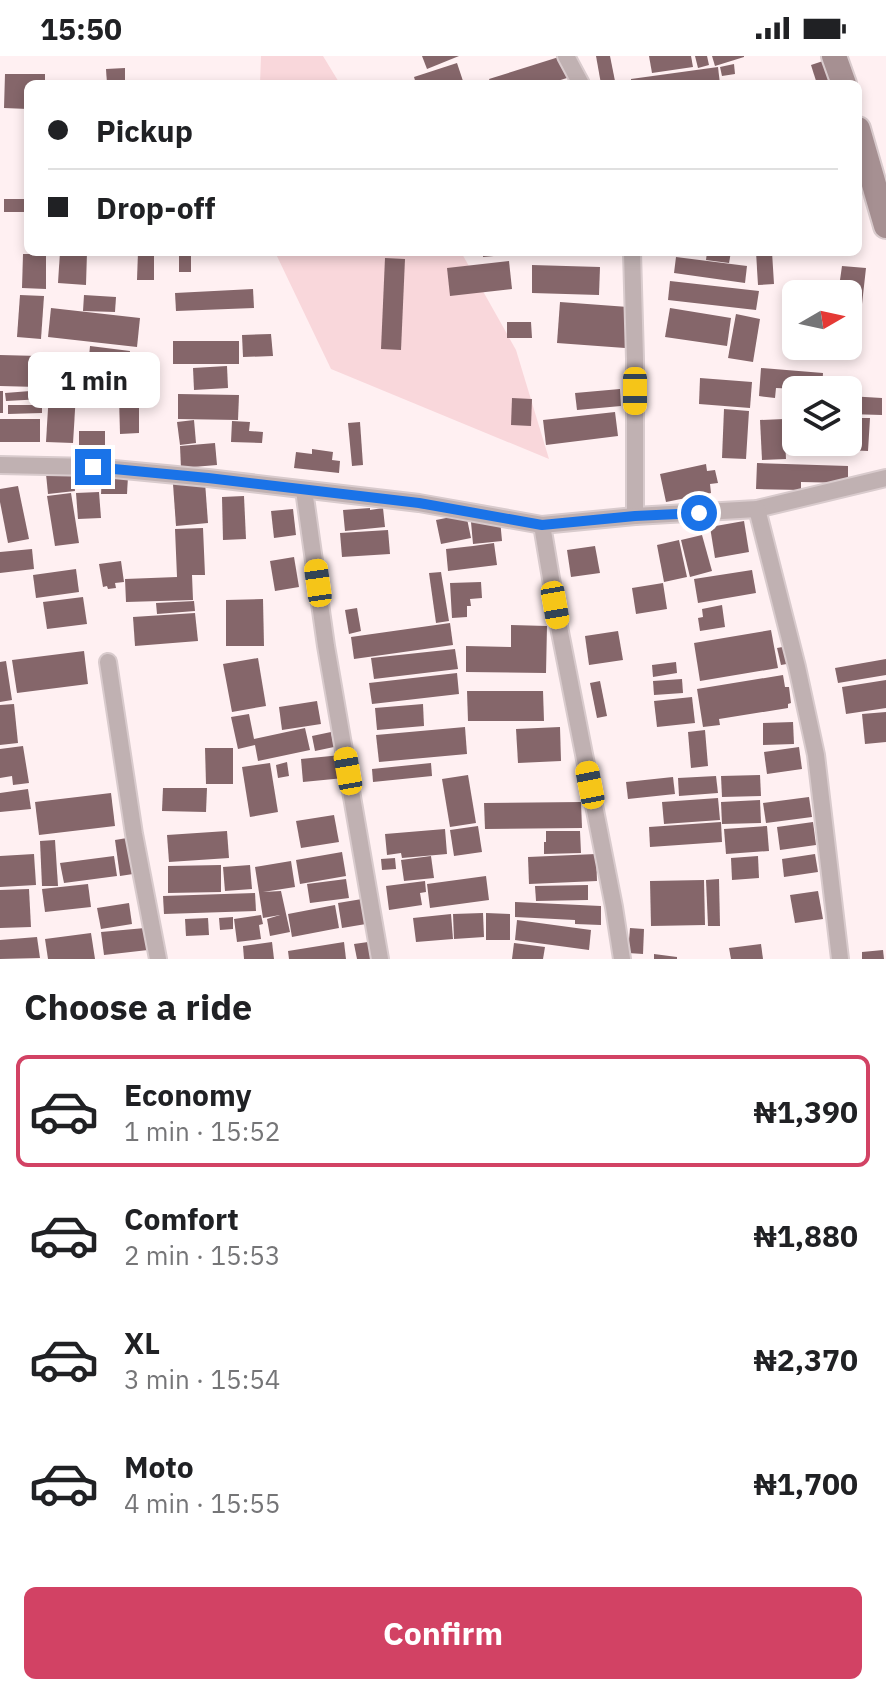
<!DOCTYPE html>
<html lang="en">
<head>
<meta charset="utf-8">
<style>
  :root { --surface:#fff; --page:#f2f2f2; --text:#202124; --muted:#757577; --line:#e0e0e0; --accent:#d24264 }
  body { margin:0; font-family:"IBM Plex Sans",sans-serif; background:var(--page); color:var(--text); height:100vh; display:flex; flex-direction:column; font-size:30px; white-space:nowrap }
  * { box-sizing:border-box; margin:0 }
  p { font-size:26px; color:var(--muted) }
  .icon { flex:none; width:44px; height:44px; fill:none; stroke:currentColor; stroke-width:2; stroke-linecap:round; stroke-linejoin:round }
  .map { position:relative; height:903px; overflow:hidden }
  .drawer { display:flex; flex-direction:column; background:var(--surface); flex:1 }
  .drawer>* { flex:none }
  .banner { position:absolute; left:24px; top:24px; width:838px; height:176px; border-radius:12px; box-shadow:0 4px 12px #0003; display:grid; align-content:center; height:176px; padding:0 24px; background:var(--surface) }
  .needle { width:52px; rotate:81deg }
  .buttons { position:absolute; left:782px; top:224px; display:grid; gap:16px }
  .buttons a { display:grid; place-items:center; width:80px; height:80px; border-radius:12px; background:var(--surface); box-shadow:0 4px 12px #0003; font-size:40px }
  .end { position:absolute; width:36px; height:36px; margin:-18px; border:10px solid #1a73e8; background:#fff; box-shadow:0 0 0 4px #fff }
  .from { border-radius:50% }
  .bubble { position:absolute; height:56px; border-radius:12px; background:var(--surface); box-shadow:0 4px 12px #0003; font-size:26px; font-weight:700; line-height:56px; text-align:center }
  .car { position:absolute; width:24px; height:48px; margin:-24px -12px; border-radius:10px; box-shadow:0 0 6px 2px #0007; background:linear-gradient(#f5c518 24%,#345 0 40%,#f5c518 0 76%,#345 0 86%,#f5c518 0) }
  .banner b { display:flex; align-items:center; gap:28px; height:76px; font-size:30px }
  .banner b+b { border-top:2px solid var(--line) }
  .banner i { width:20px; height:20px; background:var(--text) }
  ul { padding:0; list-style:none }
  li { display:flex; align-items:center; gap:24px; height:112px; margin:0 16px 12px; padding:0 8px; border:4px solid transparent; border-radius:12px }
  li div { flex:1 }
  li b { display:block; font-size:30px }
  li em { font-style:normal; font-weight:700 }
  li.current { border-color:var(--accent) }
  li>.icon { width:72px; height:72px; stroke-width:1.5 }
  h2 { padding:0 24px; font-size:36px; line-height:96px }
  .action { display:flex; gap:16px; margin-top:auto; padding:16px 24px }
  .action a { flex:1; height:92px; border-radius:12px; background:var(--accent); color:#fff; font-size:32px; font-weight:700; line-height:92px; text-align:center }
  .status { display:flex; justify-content:space-between; align-items:center; height:56px; padding:0 40px; background:var(--surface); direction:ltr }
  .status svg { height:22px; fill:currentColor }
  .map>svg:first-child { display:block }
  .green { fill:#f9d7db }
  .building { fill:#85666a }
  .lines { fill:none; stroke-linecap:round; stroke-linejoin:round }
  .street-casing { stroke:#d9cbcd; stroke-width:20 }
  .secondary-casing { stroke:#d9cbcd; stroke-width:28 }
  .street { stroke:#c0b1b2; stroke-width:16 }
  .secondary { stroke:#a69092; stroke-width:24 }
  .route { stroke:#1a73e8; stroke-width:10 }
</style>
</head>
<body>
<div class="status"><b>15:50</b><svg viewBox="0 0 49 12"><path d="M0 12V9h3v3zM5 12V6h3v6zM10 12V3h3v9zM15 12V0h3v12zM26 1h20v11H26zM47 4h2v5h-2z"/></svg></div>
<div class="map">
<svg width="886" height="903" viewBox="0 0 886 903">
  <rect width="100%" height="100%" fill="#fff0f2"/>
  <g class="green">
    <path d="M261,0H323L340,28H260Z"/>
    <path d="M275,196H461L516,294L549,403L331,313Z"/>
  </g>
  <g class="building">
    <path d="M422,0H459L427,13Z"/>
    <path d="M562,0L570,21L548,28H491L489,23Z"/>
    <path d="M596,0H610L615,25L601,28Z"/>
    <path d="M649,0H691L693,11L652,17Z"/>
    <path d="M695,0H707L709,9L698,12Z"/>
    <path d="M712,0H744V1L715,10Z"/>
    <path d="M823,5L830,28H817L811,9Z"/>
    <path d="M457,7L464,28H416L414,21Z"/>
    <path d="M734,8L735,18L722,20L720,11Z"/>
    <path d="M718,11L720,28H631V23Z"/>
    <path d="M125,12V28H107L106,13Z"/>
    <path d="M5,18H45V28H28V53L4,52Z"/>
    <path d="M4,143H26L27,156H4Z"/>
    <path d="M60,196H87L86,229L58,227Z"/>
    <path d="M138,196H154V224H137Z"/>
    <rect x="179" y="196" width="12" height="20"/>
    <path d="M483,196H515V198L483,201Z"/>
    <path d="M707,196H731L729,207L706,204Z"/>
    <path d="M756,196H772L774,228L758,229Z"/>
    <path d="M23,198H46V233L22,232Z"/>
    <path d="M676,201L747,210L745,227L674,217Z"/>
    <path d="M385,202L405,203L401,294L381,293Z"/>
    <path d="M509,205L512,233L450,240L447,212Z"/>
    <path d="M532,209L600,211L599,239L532,237Z"/>
    <path d="M842,210L866,212L862,248L848,247V238H838Z"/>
    <path d="M670,225L759,235L756,254L668,244Z"/>
    <path d="M253,233L254,252L176,255L175,237Z"/>
    <path d="M20,239L44,240L41,283L17,281Z"/>
    <path d="M84,239L116,241L115,256L83,255Z"/>
    <path d="M560,246L628,251L625,292L557,287Z"/>
    <path d="M51,252L140,262L137,291L48,281Z"/>
    <path d="M670,252L731,262L727,290L665,281Z"/>
    <path d="M736,258L760,263L753,306L728,302Z"/>
    <path d="M507,266H531L532,282H507Z"/>
    <path d="M271,278L273,300L243,301L242,279Z"/>
    <rect x="173" y="285" width="66" height="23"/>
    <path d="M90,290L130,295L128,316L88,312Z"/>
    <path d="M0,299L39,300L38,331L0,330Z"/>
    <path d="M227,310L228,332L194,334L193,312Z"/>
    <path d="M761,312L823,317L822,334L776,332L775,342L759,340Z"/>
    <path d="M700,322L752,326L750,352L699,348Z"/>
    <path d="M141,323L142,335L113,336V324Z"/>
    <path d="M620,333L621,350L577,354L575,337Z"/>
    <path d="M43,334V343L6,345L5,337Z"/>
    <rect x="0" y="335" width="3" height="22"/>
    <path d="M49,336L76,338L73,387L46,386Z"/>
    <path d="M178,338L239,339L238,364L178,363Z"/>
    <rect x="787" y="338" width="9" height="17"/>
    <path d="M848,340L882,342V359L848,358Z"/>
    <path d="M119,341H139V377L120,378Z"/>
    <path d="M512,342L532,343L531,370L511,369Z"/>
    <path d="M8,349H42V357L8,358Z"/>
    <path d="M724,353L749,355L746,403L722,402Z"/>
    <path d="M615,356L618,380L546,389L543,364Z"/>
    <path d="M848,362H870L868,395L800,392V386H848Z"/>
    <rect x="0" y="363" width="40" height="23"/>
    <path d="M784,363L786,403L762,404L760,364Z"/>
    <path d="M194,364L196,387L180,389L177,366Z"/>
    <path d="M232,365L250,366L249,375L263,376L262,387L231,386Z"/>
    <path d="M360,366L363,409L352,410L348,367Z"/>
    <rect x="79" y="375" width="26" height="17"/>
    <path d="M215,387L217,409L181,412L180,390Z"/>
    <path d="M312,393L333,396L332,404L340,405L339,417L294,412L296,396L312,398Z"/>
    <path d="M757,407L848,410V427L801,426V434L756,433Z"/>
    <path d="M706,408L707,415L715,414L718,427L710,428L711,437L666,446L660,418Z"/>
    <path d="M73,415L75,435L48,438L46,418Z"/>
    <path d="M102,419L128,420L127,438H101Z"/>
    <path d="M205,426L208,467L176,470L173,428Z"/>
    <path d="M18,430L29,483L8,487L0,446V433Z"/>
    <path d="M99,436L101,462L78,463L76,437Z"/>
    <path d="M71,437L79,487L55,490L47,440Z"/>
    <path d="M244,440L246,483L223,484L222,441Z"/>
    <path d="M370,452V454L383,452L385,471L345,475L343,454Z"/>
    <path d="M293,453L296,479L274,482L271,455Z"/>
    <path d="M466,458L471,482L441,488L436,464Z"/>
    <path d="M500,463L502,485L473,488L471,466Z"/>
    <path d="M744,465L749,496L715,502L710,471Z"/>
    <path d="M203,472L205,519H192L193,544L126,546L125,523L177,521L175,473Z"/>
    <path d="M388,474L390,498L342,501L340,477Z"/>
    <path d="M702,479L712,515L690,521L681,484Z"/>
    <path d="M679,484L687,521L664,526L657,489Z"/>
    <path d="M494,487L497,509L448,515L446,493L473,490V491V490Z"/>
    <path d="M595,490L600,517L571,521L567,494Z"/>
    <path d="M32,493L34,513L0,517V496Z"/>
    <path d="M294,501L299,531L275,535L270,505Z"/>
    <path d="M121,505L124,526L115,527L116,532L108,533L107,530L103,531L99,508Z"/>
    <path d="M76,513L79,536L36,542L33,519Z"/>
    <path d="M752,514L756,537L698,547L694,523Z"/>
    <path d="M441,516L449,565L436,567L429,517Z"/>
    <path d="M481,526L482,542L470,543L471,550H467V561L452,562L450,527Z"/>
    <path d="M663,527L667,553L636,558L632,532Z"/>
    <path d="M83,541L87,568L47,573L43,546Z"/>
    <path d="M263,543L264,590H226V544Z"/>
    <path d="M194,545L195,555L157,558L156,547Z"/>
    <path d="M722,549L725,571L700,575L698,562L703,561L702,553Z"/>
    <path d="M357,552L361,575L349,578L345,554Z"/>
    <path d="M195,557L198,585L135,590L133,561Z"/>
    <path d="M450,567L453,589L354,603L351,581Z"/>
    <path d="M511,569L547,570L546,617L466,616V590L511,591Z"/>
    <path d="M771,574L778,612L700,625L694,587Z"/>
    <path d="M618,575L623,604L589,609L585,580Z"/>
    <path d="M788,590L792,607L781,609L777,592Z"/>
    <path d="M455,593L458,613L374,623L371,602Z"/>
    <path d="M84,595L88,628L17,637L12,604Z"/>
    <path d="M258,602L266,650L232,656L223,608Z"/>
    <path d="M886,603V619L838,627L835,612Z"/>
    <path d="M6,605L12,644L0,646V606Z"/>
    <path d="M676,606L677,617L653,621L652,609Z"/>
    <path d="M457,617L459,638L372,648L369,627Z"/>
    <path d="M783,619L785,631H789L791,647L788,648V652L719,663L720,669L703,671L697,633Z"/>
    <path d="M682,623L683,637L654,639L653,625Z"/>
    <path d="M886,624V652L846,658L842,631Z"/>
    <path d="M600,625L607,660L597,662L590,627Z"/>
    <path d="M467,635H543L544,665H468Z"/>
    <path d="M692,641L695,667L657,671L654,645Z"/>
    <path d="M317,645L321,668L282,674L279,651Z"/>
    <path d="M14,648L18,687L0,689V649Z"/>
    <path d="M423,648L424,670L377,674L375,652Z"/>
    <path d="M886,656V686L865,688L862,658Z"/>
    <path d="M249,658L254,683L305,672L310,694L258,705L255,689L238,693L231,661Z"/>
    <path d="M793,666L794,688L763,689V667Z"/>
    <path d="M465,671L467,698L379,706L376,679Z"/>
    <path d="M560,671L561,705L518,707L516,673Z"/>
    <path d="M705,674L708,710L691,712L688,676Z"/>
    <path d="M331,676L334,691L315,695L312,680Z"/>
    <path d="M23,690L29,727L13,729L12,720L0,722V693Z"/>
    <path d="M799,691L802,713L767,718L764,696Z"/>
    <path d="M205,692H233V728H206Z"/>
    <path d="M341,699L344,722L303,726L301,703Z"/>
    <path d="M287,706L289,720L278,722L276,709Z"/>
    <path d="M270,707L278,756L250,761L242,711Z"/>
    <path d="M431,707L432,720L373,726L372,713Z"/>
    <path d="M468,719L476,767L450,771L442,723Z"/>
    <path d="M760,719L761,740L722,741L721,720Z"/>
    <path d="M716,720L718,737L679,740L678,722Z"/>
    <path d="M673,721L675,738L628,743L626,726Z"/>
    <path d="M163,732H207L206,756L162,755Z"/>
    <path d="M28,733L31,753L0,756V737Z"/>
    <path d="M111,737L115,770L39,779L35,746Z"/>
    <path d="M809,741L812,761L766,767L763,747Z"/>
    <path d="M718,742L720,764L664,768L662,746Z"/>
    <path d="M760,744L761,767L722,768L721,746Z"/>
    <path d="M581,746L582,772L485,773L484,747Z"/>
    <path d="M334,759L339,786L301,792L296,765Z"/>
    <path d="M721,766L722,786L650,791L649,771Z"/>
    <path d="M813,766L816,789L780,794L777,771Z"/>
    <path d="M478,770L482,796L454,800L450,774Z"/>
    <path d="M767,770L769,795L726,798L724,773Z"/>
    <path d="M445,773L447,798L402,802L401,797L387,799L385,778Z"/>
    <path d="M227,775L229,802L169,806L167,779Z"/>
    <path d="M546,775H580L581,797L544,798V786H546Z"/>
    <path d="M127,782L133,818L120,820L115,784Z"/>
    <path d="M55,784L58,830H42L40,785Z"/>
    <path d="M342,796L346,820L300,828L296,804Z"/>
    <path d="M34,798L36,829L0,831V800Z"/>
    <path d="M596,798L597,825L529,828L528,801Z"/>
    <path d="M815,798L818,816L784,821L782,803Z"/>
    <path d="M114,800L117,820L64,827L60,807Z"/>
    <path d="M431,800L434,822L404,825L401,804Z"/>
    <path d="M758,800L759,822L732,824L731,802Z"/>
    <path d="M395,802L396,813L382,814L381,803Z"/>
    <path d="M291,805L295,831L263,836L281,835L290,876L270,880L267,863L280,859L263,862L255,811Z"/>
    <path d="M221,809V836L168,837V810Z"/>
    <path d="M250,809L252,833L225,835L223,811Z"/>
    <path d="M486,820L489,844L430,852L427,828Z"/>
    <path d="M346,823L349,842L310,847L307,828Z"/>
    <path d="M719,823L720,870H708L706,824Z"/>
    <path d="M704,824L705,869L651,870L650,825Z"/>
    <path d="M425,825L426,836L420,837L422,849L389,854L386,830Z"/>
    <path d="M88,828L91,851L45,856L42,833Z"/>
    <path d="M588,829V844L536,845L535,830Z"/>
    <path d="M29,833L31,871L0,872V834Z"/>
    <path d="M818,835L823,863L795,867L790,839Z"/>
    <path d="M255,837L256,855L164,858L163,840Z"/>
    <path d="M362,843L366,868L342,872L338,847Z"/>
    <path d="M515,846L601,850V869L575,868V864L515,861Z"/>
    <path d="M129,847L132,868L101,873L97,852Z"/>
    <path d="M335,849L339,872L292,881L288,858Z"/>
    <path d="M483,857L484,881L454,883L453,858Z"/>
    <path d="M486,857L510,858V884H486Z"/>
    <path d="M451,858L453,883L416,886L413,862Z"/>
    <path d="M261,859L263,868L259,869L261,883L237,886L234,863Z"/>
    <path d="M233,861V873L220,874L219,862Z"/>
    <path d="M208,862L209,879L186,880L185,863Z"/>
    <path d="M517,864L591,874L589,894L515,884Z"/>
    <path d="M145,872L148,894L104,899L101,876Z"/>
    <path d="M630,872L644,873L643,898L628,897Z"/>
    <path d="M91,877L95,903H48L45,883Z"/>
    <path d="M37,881L40,902L0,903V884Z"/>
    <path d="M272,886L274,903H244L243,890Z"/>
    <path d="M344,886L346,903H289L288,895Z"/>
    <path d="M368,886L371,903H357L354,888Z"/>
    <path d="M514,887L545,891L543,903H512Z"/>
    <path d="M761,888L763,903H731L729,892Z"/>
    <path d="M883,894L884,903H862V896Z"/>
    <path d="M654,898L677,901V903H654Z"/>
  </g>
  <g class="lines">
    <g class="street-casing">
      <g id="street">
        <path d="M566,0L581,28"/>
        <path d="M632,196L635,303V460L757,453L886,422"/>
        <path d="M0,409L93,411L208,422L419,447L542,469L635,460"/>
        <path d="M304,434L326,590L380,903"/>
        <path d="M757,453L797,611L816,699L840,903"/>
        <path d="M542,469L560,576L614,851L622,903"/>
        <path d="M108,606L134,778L158,903"/>
      </g>
    </g>
    <g class="secondary-casing">
      <g id="secondary">
        <path d="M834,0L844,28"/>
        <path d="M858,73L886,170"/>
      </g>
    </g>
    <use href="#street" class="street"/>
    <use href="#secondary" class="secondary"/>
  </g>
  <g class="lines">
    <path class="route" d="M93,411L208,422L419,447L542,469L635,460L699,457"/>
  </g>
</svg>
<div class="buttons">
<a><svg class="needle" viewBox="-14 -14 28 28"><path d="M0-13l5 13h-10z" fill="#e53935"/><path d="M0 13l5-13h-10z" fill="#757577"/></svg></a>
<a><svg class="icon" aria-label="layers" viewBox="0 0 24 24"><path d="M12 4l9 5-9 5-9-5zM3 14l9 5 9-5"/></svg></a>
</div>
<i class="end from" style="left:699px;top:457px"></i>
<i class="end" style="left:93px;top:411px"></i>
<div class="bubble" style="left:28px;top:296px;width:132px">1 min</div>
<i class="car" style="left:635px;top:335px;rotate:180deg"></i>
<i class="car" style="left:318px;top:527px;rotate:352deg"></i>
<i class="car" style="left:555px;top:549px;rotate:170deg"></i>
<i class="car" style="left:348px;top:715px;rotate:350deg"></i>
<i class="car" style="left:590px;top:729px;rotate:349deg"></i>
<div class="banner">
<b><i class="from"></i>Pickup</b>
<b><i></i>Drop-off</b>
</div>
</div>
<section class="drawer">
<h2>Choose a ride</h2>
<ul>
<li class="current"><svg class="icon" aria-label="car" viewBox="0 0 24 24"><path d="M5 17H2v-5l4-1 3-4h7l3 4 3 1v5h-3M9 17h6M6 11h13"/><circle cx="7" cy="17" r="2"/><circle cx="17" cy="17" r="2"/></svg><div><b>Economy</b><p>1 min · 15:52</p></div><em>₦1,390</em></li>
<li><svg class="icon" aria-label="car" viewBox="0 0 24 24"><path d="M5 17H2v-5l4-1 3-4h7l3 4 3 1v5h-3M9 17h6M6 11h13"/><circle cx="7" cy="17" r="2"/><circle cx="17" cy="17" r="2"/></svg><div><b>Comfort</b><p>2 min · 15:53</p></div><em>₦1,880</em></li>
<li><svg class="icon" aria-label="car" viewBox="0 0 24 24"><path d="M5 17H2v-5l4-1 3-4h7l3 4 3 1v5h-3M9 17h6M6 11h13"/><circle cx="7" cy="17" r="2"/><circle cx="17" cy="17" r="2"/></svg><div><b>XL</b><p>3 min · 15:54</p></div><em>₦2,370</em></li>
<li><svg class="icon" aria-label="car" viewBox="0 0 24 24"><path d="M5 17H2v-5l4-1 3-4h7l3 4 3 1v5h-3M9 17h6M6 11h13"/><circle cx="7" cy="17" r="2"/><circle cx="17" cy="17" r="2"/></svg><div><b>Moto</b><p>4 min · 15:55</p></div><em>₦1,700</em></li>
</ul>
<div class="action"><a>Confirm</a></div>
</section>
</body>
</html>
